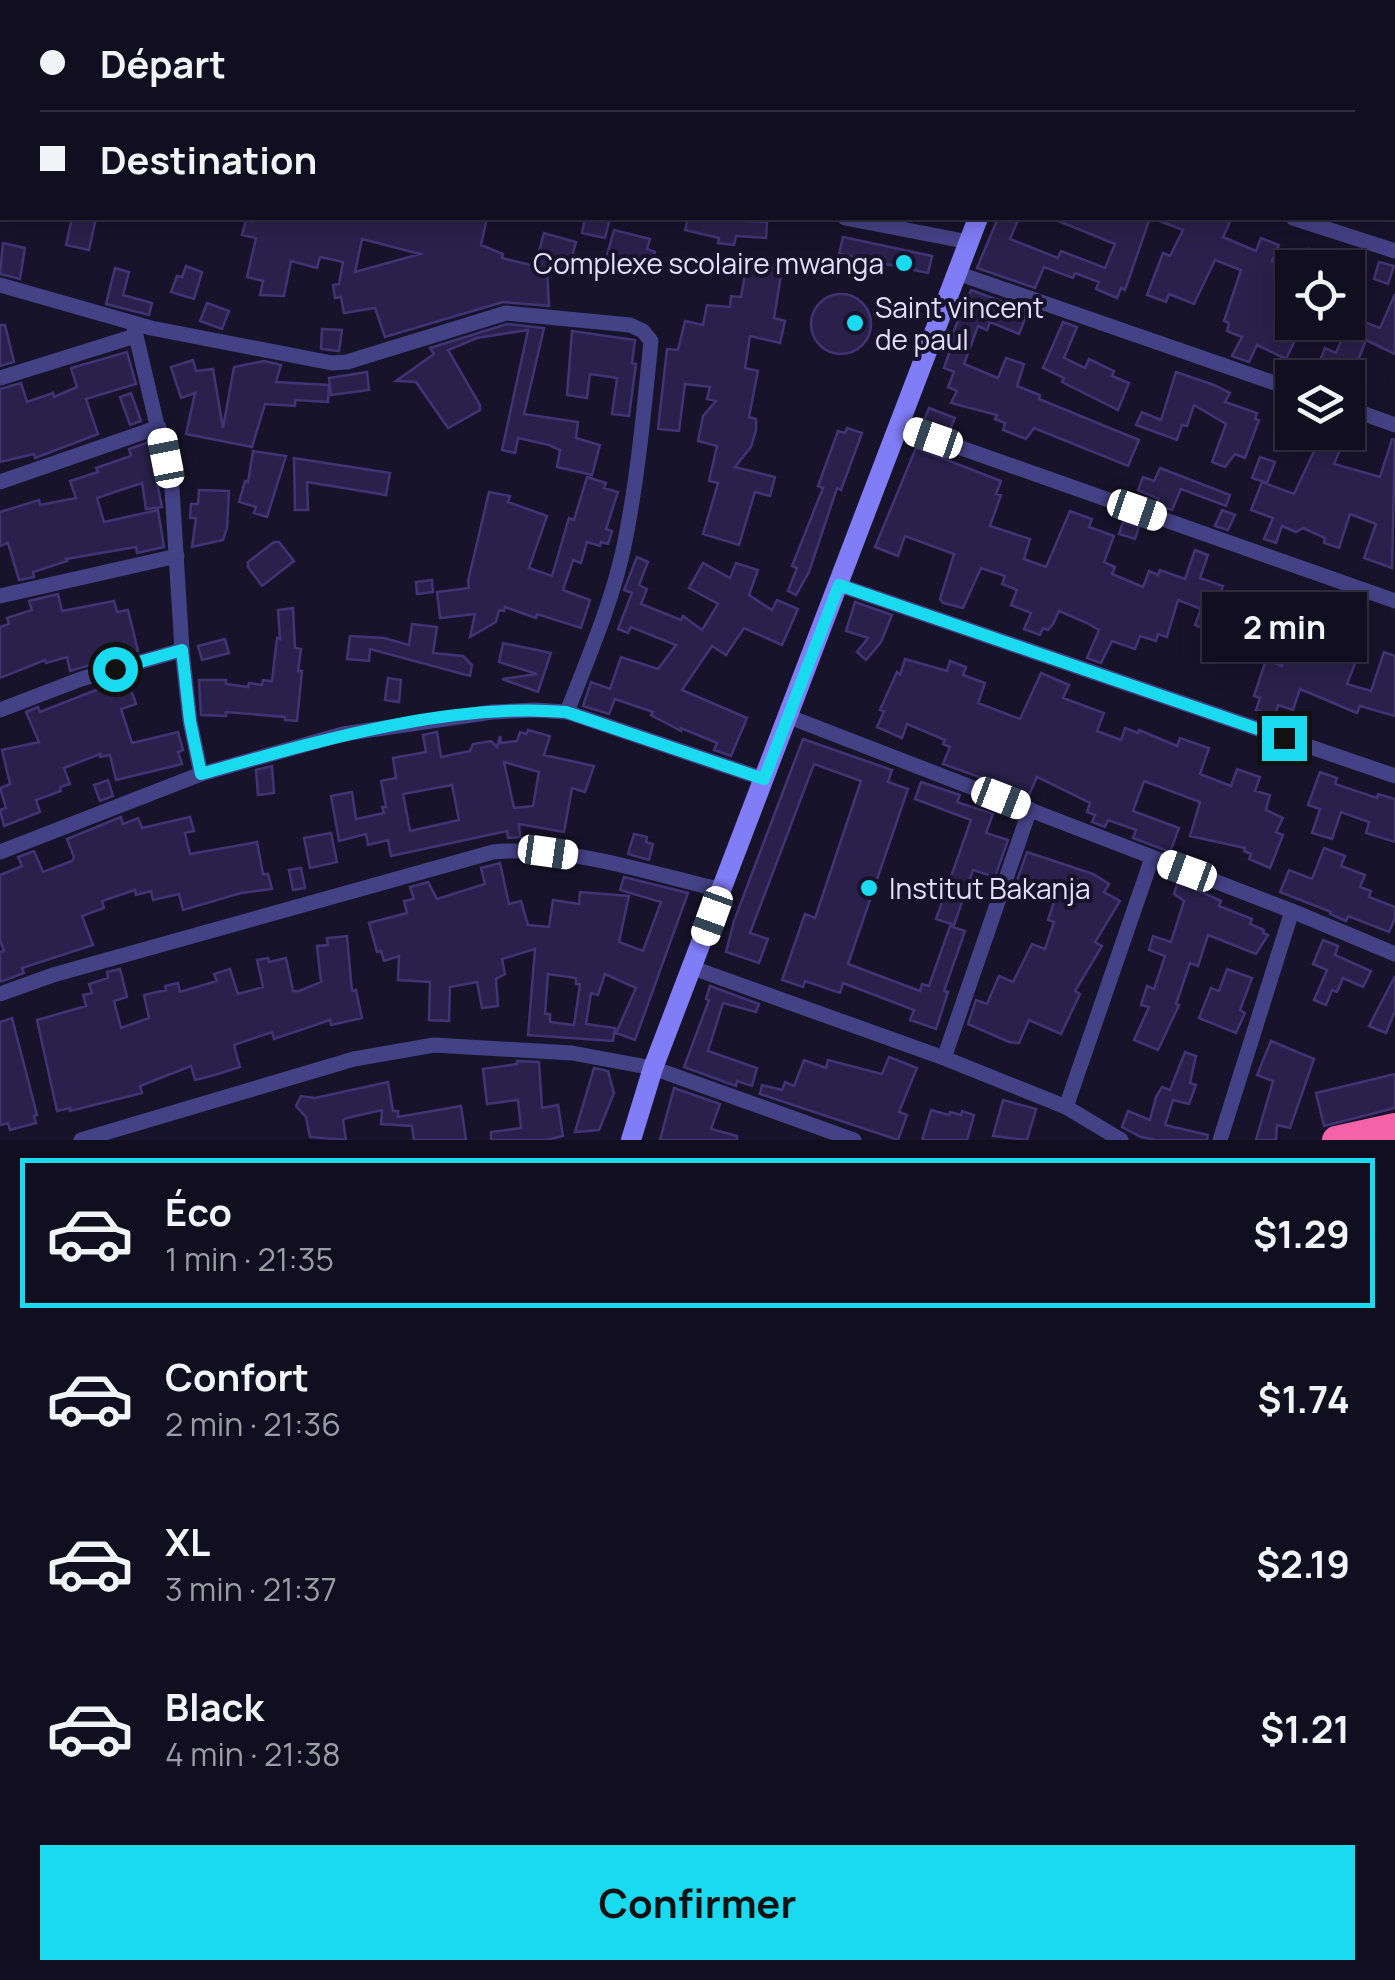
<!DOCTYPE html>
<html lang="fr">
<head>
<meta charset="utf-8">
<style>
  :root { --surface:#110e20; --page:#1a1729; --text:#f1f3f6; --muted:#9c9ca5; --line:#302e3e; --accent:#19daef }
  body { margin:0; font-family:Manrope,sans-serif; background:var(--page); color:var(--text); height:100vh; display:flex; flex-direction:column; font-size:38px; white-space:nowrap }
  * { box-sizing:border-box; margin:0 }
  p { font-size:32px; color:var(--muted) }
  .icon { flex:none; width:55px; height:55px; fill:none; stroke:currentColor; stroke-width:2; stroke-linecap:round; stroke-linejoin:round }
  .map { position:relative; height:1140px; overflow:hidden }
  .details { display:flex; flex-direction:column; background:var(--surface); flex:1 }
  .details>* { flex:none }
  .hud { position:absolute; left:0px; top:0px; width:1395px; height:220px; box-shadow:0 5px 25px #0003,0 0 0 2px var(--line); display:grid; align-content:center; height:220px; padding:0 40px; background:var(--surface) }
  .fabs { position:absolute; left:1275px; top:250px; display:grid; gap:20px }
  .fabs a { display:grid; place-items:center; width:90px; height:90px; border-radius:0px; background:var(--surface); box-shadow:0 5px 25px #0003,0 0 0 2px var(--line); font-size:50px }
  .end { position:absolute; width:45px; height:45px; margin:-22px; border:12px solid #19daef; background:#111; box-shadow:0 0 0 5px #111 }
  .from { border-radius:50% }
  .bubble { position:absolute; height:70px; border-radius:0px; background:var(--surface); box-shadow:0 5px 25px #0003,0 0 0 2px var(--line); font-size:32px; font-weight:700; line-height:70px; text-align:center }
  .car { position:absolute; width:30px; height:60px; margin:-30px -15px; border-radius:12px; box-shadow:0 0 8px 2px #0007; background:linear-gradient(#fff 24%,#345 0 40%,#fff 0 76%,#345 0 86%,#fff 0) }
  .hud b { display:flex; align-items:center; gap:35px; height:95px; font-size:38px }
  .hud b+b { border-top:2px solid var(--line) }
  .hud i { width:25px; height:25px; background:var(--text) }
  ul { padding:18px 0 0; list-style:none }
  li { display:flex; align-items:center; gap:30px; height:150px; margin:0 20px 15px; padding:0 20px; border:5px solid transparent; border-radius:0px }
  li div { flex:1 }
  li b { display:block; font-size:38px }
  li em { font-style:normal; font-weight:700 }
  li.current { border-color:var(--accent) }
  li>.icon { width:90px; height:90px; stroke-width:1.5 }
  .action { display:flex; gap:20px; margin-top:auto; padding:20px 40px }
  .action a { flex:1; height:115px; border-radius:0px; background:var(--accent); color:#111; font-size:40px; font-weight:700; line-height:115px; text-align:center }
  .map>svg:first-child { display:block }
  .building { fill:#29214b; stroke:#413475; stroke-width:2.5; fill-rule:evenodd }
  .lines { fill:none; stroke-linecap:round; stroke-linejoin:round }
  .street { stroke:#444286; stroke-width:15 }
  .secondary { stroke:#807df6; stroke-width:20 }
  .highway { stroke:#f463a8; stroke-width:28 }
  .route { stroke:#19daef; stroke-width:12 }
  .poi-dot { fill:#19daef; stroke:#17132b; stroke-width:4 }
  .labels { text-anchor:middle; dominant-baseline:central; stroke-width:8; stroke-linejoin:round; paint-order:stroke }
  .poi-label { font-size:28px; fill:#e3dffd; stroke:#17132b; text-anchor:start }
</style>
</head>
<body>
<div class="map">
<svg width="1395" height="1140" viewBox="0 0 1395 1140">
  <rect width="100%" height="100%" fill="#17132b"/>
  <g class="building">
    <path d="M72,218H96L89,250L66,245Z"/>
    <path d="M253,218H487L481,245L503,254L502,258L535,266L544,233L576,242L567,275L547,269L549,306L503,302L385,337L375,308L344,313L341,297L335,298L333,285L339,284L343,262L320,257L317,268L291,261L284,296L260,295L263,281L247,277L256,238L242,235L246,220L252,221ZM362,239L420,254L355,272Z"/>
    <path d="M585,218H610L605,238L582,233Z"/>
    <path d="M688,218L767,222L766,238L736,236L734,245L718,243L719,238L685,230Z"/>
    <path d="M998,218H1019L1010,239L1058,258L1061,251L1105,268L1115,244L1051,218H1150L1125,290L1121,288L1117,298L1096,289L1099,282L1075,273L1073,278L1044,267L1035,288L977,268Z"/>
    <path d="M1152,218H1221L1230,222L1223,237L1256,251L1261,238L1279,245L1272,261L1292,269L1281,297L1292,302V334L1297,336L1286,359L1257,345L1249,362L1232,356L1242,337L1227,331L1229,323L1224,321L1241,270L1215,260L1194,304L1169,294L1166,302L1147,295L1163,253L1170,256L1183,230Z"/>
    <path d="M614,230L650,239L647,249L655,252L648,275L613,267L614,261L606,259Z"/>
    <path d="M843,237L932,256L928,273L839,254Z"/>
    <path d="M3,243L25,248L20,279L0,274Z"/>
    <path d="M1309,249L1356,266V268H1303Z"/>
    <path d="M1379,262L1394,266L1388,284L1374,279Z"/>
    <path d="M747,263L782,269L774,318L785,321L780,343L750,336L745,368L758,371L749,417L756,419V430L751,447L735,467L775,477L770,496L755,492L739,545L703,534L718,483L709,481L717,446L698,441L703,416L716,401L707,399L710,387L685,384L679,431L658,429L667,349L678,350L685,321L703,325L707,305L730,307L731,296L741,297Z"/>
    <path d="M186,266L202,272L194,299L171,292L177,276L182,277Z"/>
    <path d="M115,268L129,272L123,295L152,303L149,315L106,304Z"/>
    <path d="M971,290L1028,311L1019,334L990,322L987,330L978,326L964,364L998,378L1006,358L1024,364L1017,386L1040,395L1039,399L1139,440L1128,466L1034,428L1026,439L1003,430L1005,423L995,419L997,415L951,403L957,391L948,387L954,372L944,368L955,336L952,335Z"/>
    <circle cx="841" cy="324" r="30"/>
    <path d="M1395,294V354L1366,340L1351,378H1313L1325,348L1336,353L1351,317L1380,328Z"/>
    <path d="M207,303L229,311L222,329L200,321Z"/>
    <path d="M1063,322L1077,327L1064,358L1085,368L1089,359L1114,371L1112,376L1129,383L1118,410L1062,382L1064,378L1043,368Z"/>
    <path d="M507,324L544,328L524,414L578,422L576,438L600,445L592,475L557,467L560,450L549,445L518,438L515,453L502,450L528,330L477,338L448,350L480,405V410L448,428L416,382L396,381L434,354L430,348Z"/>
    <path d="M0,325H5L14,362L0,366Z"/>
    <path d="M322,329L342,330L339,351L321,349Z"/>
    <path d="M572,331L635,340L632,363L636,364L629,416L612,414L617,378L590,374L587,398L567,395Z"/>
    <path d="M127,352L136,384L86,399L98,434L35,458L34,454L0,462V389L21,383L27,402L53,393L54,397L77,387L71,368Z"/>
    <path d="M193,360L196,371L213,369L223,428L234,367L264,361L281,365L276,382L329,385L328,402L295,400V406L265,404L252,447L186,434L195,393L181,398L171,367Z"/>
    <path d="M367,372L369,390L331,395L329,378Z"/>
    <path d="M1176,372L1214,385L1230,393L1225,402L1257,413L1255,419L1259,420L1245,458L1235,454L1225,467L1212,462L1226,424L1194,405L1187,426L1182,425L1177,440L1136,425L1142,412L1161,420Z"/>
    <path d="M131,393L141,421L130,425L120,397Z"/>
    <path d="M929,408L955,418L949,432L923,423Z"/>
    <path d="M847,428L862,433L841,490L837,488L809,572L796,595L788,591L797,568L792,566L823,488L818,486L838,431L845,433Z"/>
    <path d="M1322,434L1338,440L1335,448L1340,450L1334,464L1380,477L1392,439L1395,440L1392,568L1364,558L1376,524L1350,514L1339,548L1324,543L1325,538L1303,528L1296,532L1282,526L1276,543L1264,539L1273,518L1251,510L1262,482L1294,494Z"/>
    <path d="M149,442L162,507L146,509L142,483L97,498L104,522L158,510L164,547L137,553L136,547L66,559L67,561L33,572L34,577L19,580L8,543L0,546V512L39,500L40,505L76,498L70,481L98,472L96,468L131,456L129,449Z"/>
    <path d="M916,448L1001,481L996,494L1001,495L990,526L1030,539L1024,559L1046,567L1070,511L1092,519L1089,527L1114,536L1104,562L1115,567L1112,574L1143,587L1149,571L1158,575L1160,570L1185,579L1195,550L1208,555L1200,578L1223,586L1207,630L1195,625L1201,609L1178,600L1167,637L1158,634L1156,641L1140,636L1135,649L1112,641L1101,663L1087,658L1099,630L1087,623L1059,611L1053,624L1048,630L1043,628L1040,635L1024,629L1031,613L1011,605L1017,590L1002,584L1005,576L981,568L963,608L943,603L940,599L954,554L905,536L898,556L875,547Z"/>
    <path d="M253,451L286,456L267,517L254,513L256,507L239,502L245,481L248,482Z"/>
    <path d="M1260,457L1275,462L1267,483L1252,478Z"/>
    <path d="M294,458L390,473L386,495L307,482L308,510H295Z"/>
    <path d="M1160,468L1230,495L1226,506L1181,489L1172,510L1157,505L1159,499L1138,490L1143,477L1154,481Z"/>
    <path d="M587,477L606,483L604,488L618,492L606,529L612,531L608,544L601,542L600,546L587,542L581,563L573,560L563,590L590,600L581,628L537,614L536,618L505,607L504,611L499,610L496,622L470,637L475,614L440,618L437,592L469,588L468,581L489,492L510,496L508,502L547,516L529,568L552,576L569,518L574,520Z"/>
    <path d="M199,490L229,491L227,528L223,540L192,547L196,518H190L191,504H198Z"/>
    <path d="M1222,510L1235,515L1228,530L1215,526Z"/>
    <path d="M1123,522L1139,527L1135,539L1119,534Z"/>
    <path d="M274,542H279L294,561L262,586L248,567V562Z"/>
    <path d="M637,557L648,562L639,585L647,589L641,604L681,620L683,616L702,630L718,604L689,588L703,563L730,578L736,563L758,570L749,595L772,610L777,600L798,609L782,645L744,628L726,655L712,646L682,690L747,718L731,756L714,750L717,743L681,728V731L651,715L653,712L615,699L609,714L583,706L591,682L610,689L621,657L658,669L676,645L631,627L628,633L618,629L632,593L624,590Z"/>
    <path d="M432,580L433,592L417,594L416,582Z"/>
    <path d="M58,594L62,611L114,601L117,612L128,610L138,651L70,671L67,657L46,663L45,660L0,678V627L9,624L7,618L32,610L29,601Z"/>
    <path d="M855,602L892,615L881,642L866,660L857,652L868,638L846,631Z"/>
    <path d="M1303,607L1332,617L1325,637L1360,651L1347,684L1371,691L1384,652L1395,656V716L1360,706L1357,713L1300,689L1293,710L1278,705L1275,716L1256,710L1260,698L1254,696L1266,660L1282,666L1292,638L1287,636L1292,623L1297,624Z"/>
    <path d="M293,608L295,648L301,649L298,671H302L297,721L285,720V717L226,712V716L201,715L199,680H226V684L248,687L249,683L262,685L263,680L272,681L277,638L280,639L278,610Z"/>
    <path d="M1242,617L1255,622L1248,642L1235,637Z"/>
    <path d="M412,624L437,627L433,653L463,656L472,665L470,676L370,649L369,661L347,659L350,636L384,638L409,645Z"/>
    <path d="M225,639L229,653L202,660L198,646Z"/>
    <path d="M503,643L551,653L538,692L502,679L537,674L499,662Z"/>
    <path d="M905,659L947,671L950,661L966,667L963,675L985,683L978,703L1020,719L1041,673L1069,685L1063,698L1104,713L1097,731L1121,740L1125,728L1138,733L1139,730L1177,746L1180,738L1209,748L1200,774L1231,786L1237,769L1260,777L1255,791L1270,795L1266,810L1283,818L1276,832L1283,835L1270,868L1249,859L1251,854L1244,851L1245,848L1190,836L1200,802L1144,781L1133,811L1179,828L1170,852L1133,838L1136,830L1108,820L1105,827L1092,822L1095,815L1087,812L1090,803L1037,777L1029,795L943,764L950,747L943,744L945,740L907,724L902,738L877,727L884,711L880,710L897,672L900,675Z"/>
    <path d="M127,678L136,704L121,709L132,743L178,732L183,750L178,752L182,764L116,780L110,755L100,757V754L64,768L70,784L60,787L61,791L36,800L40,812L4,826L0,810L6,808L0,788L10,784L2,750L39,742L26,712L38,707L40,712Z"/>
    <path d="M388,678L401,680L399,702L385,700Z"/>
    <path d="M528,730L550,736L544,755L594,766L585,792L572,788L564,832L519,824L520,837L508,838L507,831L391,856L388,840L368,845L366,834L339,841L331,796L352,792L356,819L384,813L382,807H386L381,781L396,778L393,758L426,752L423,735L437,732L441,757L470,751L473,744L491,741L497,747L500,736L501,743L517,741L520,732L526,734ZM504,762L539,772L533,806L514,808ZM452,785L459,820L410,831L403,794Z"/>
    <path d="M803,739L892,770L888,782L908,789L848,964L920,991L922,984L929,986L950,926L965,931L944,991L948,992L936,1029L910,1020L914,1010L843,983L840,993L805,981L803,987L782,980L805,914L815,918L861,781L814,764L750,933L768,939L759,963L726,952L734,921Z"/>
    <path d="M272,766L274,793L258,795L256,770Z"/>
    <path d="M1320,772L1337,778L1335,784L1377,798L1378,794L1395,799V842L1366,833L1369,822L1341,812L1332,839L1312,833L1320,809L1308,805Z"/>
    <path d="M108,780L113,796L100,801L94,785Z"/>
    <path d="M921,782L960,795L957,802L993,814L986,833L1008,840L995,877L973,870L954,925L936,919L971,820L915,799Z"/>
    <path d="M121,817L123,824L138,818L142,828L190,817L194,831L185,833L190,854L257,842L263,874H268L272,889L241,893L183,910L179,894L153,900L151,891L136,895L135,890L102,901L104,908L82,916L93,945L22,968L24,973L0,982V952L4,951L0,940V875L22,866L18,857L34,851L43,872L72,861L74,857L67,839Z"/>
    <path d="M331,833L337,862L310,868L304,838Z"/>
    <path d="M634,834L647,837L646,842L653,844L649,860L628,854Z"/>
    <path d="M1324,848L1345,856L1341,866L1365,875L1360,887L1371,891L1369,897L1395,907V918L1389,932L1348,916L1346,921L1330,914L1331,912L1280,892L1289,870L1312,879Z"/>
    <path d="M1027,852L1093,874L1109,884L1104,892L1120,901L1095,942L1102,946L1075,991L1080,994L1061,1034L1029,1020L1019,1043L1009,1042L968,1024L976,1000L987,1004L999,976L1013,982L1032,944L1045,949L1054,922L1048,920L1054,902L1015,886Z"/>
    <path d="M500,863L509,904L521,901L528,925L549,927L553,900L579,904L580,892L629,896L619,942L643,951L661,902L620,890L624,877L688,893L635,1040L616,1033L636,988L605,974L598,995L591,993L586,1024L615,1028L613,1041L528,1035L535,949L502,959L505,974L496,979L498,1006L482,1008L477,982L450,987L449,1021L429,1020L430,982L398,980L399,956L384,961L381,951L377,952L369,923L407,913L404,901L414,899L410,887L428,882L437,899L485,884L481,868ZM548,974L576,978V984H580L574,1025L550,1022V1014H545Z"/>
    <path d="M301,868L305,888L293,890L289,870Z"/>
    <path d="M1178,881L1221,901L1219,906L1252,919L1250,924L1264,930L1263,933L1268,935L1256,954L1208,935L1198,966L1190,963L1176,1004L1179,1005L1158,1050L1134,1040L1149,1007L1141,1005L1147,986L1154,989L1165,956L1149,950L1153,936L1171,942L1184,901L1174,894Z"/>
    <path d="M347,936L352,991L356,990L362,1018L331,1025L330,1020L274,1039L272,1032L234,1045L240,1067L215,1075L195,1080L191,1066L140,1086L142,1093L70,1111V1108L57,1111L37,1020L86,1006L83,995L92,993L89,984L108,978L107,972L120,969L127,997L114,1001L121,1028L149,1018L144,995L166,990L165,986L178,983L180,992L217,981L214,974L230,969L238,994L263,987L257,960L268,958L269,962L286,958L293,991H299L321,982L317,946L328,945L327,938Z"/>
    <path d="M1323,940L1338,946L1335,955L1371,971L1363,987L1343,978L1337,992L1332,990L1326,1005L1314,1000L1327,970L1313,964Z"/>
    <path d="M1227,969L1252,978L1240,1010L1245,1013L1236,1033L1199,1018L1211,988L1219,991Z"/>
    <path d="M1395,976V1011L1386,1033L1369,1026Z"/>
    <path d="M710,986L759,1004L756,1012L723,1003L708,1051L757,1068L752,1086L737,1081L736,1086L684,1067L709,1000L706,999Z"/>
    <path d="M12,1018L37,1115L34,1116L36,1123L10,1130L8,1123L0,1125V1022Z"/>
    <path d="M1271,1041L1314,1059L1290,1128L1277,1125L1276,1140H1256L1273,1081L1257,1075Z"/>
    <path d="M1185,1052L1196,1056L1190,1083L1196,1085L1189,1104L1173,1100L1165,1125L1208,1135L1207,1140H1156L1141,1137L1122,1127L1128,1111L1150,1120L1156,1097L1162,1087L1170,1090Z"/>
    <path d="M889,1057L917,1068L899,1112L907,1115L898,1140L760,1094L762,1085L782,1090L785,1082L794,1086L804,1060L826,1068L828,1060L882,1074Z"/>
    <path d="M517,1061L539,1062L542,1108L558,1105L563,1136L546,1140H491V1132L521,1128L518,1100L487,1104L483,1069L517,1064Z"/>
    <path d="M594,1068L608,1071L614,1093L599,1130L575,1132Z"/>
    <path d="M1395,1074V1108L1324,1126L1316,1093Z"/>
    <path d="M388,1082L393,1111H398V1117L461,1106L466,1140H414L412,1126L381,1124L382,1110L347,1118L343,1120L346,1140L310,1137L306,1117L296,1106L301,1096L315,1098Z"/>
    <path d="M674,1088L720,1104L711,1129L737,1136V1140H660Z"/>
    <path d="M1003,1100L1036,1109L1027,1140L993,1136Z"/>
    <path d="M931,1110L949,1115L950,1112L961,1115L962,1111L974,1115L967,1140H922Z"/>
  </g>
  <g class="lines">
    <g class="street">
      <path d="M1194,0L1201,2"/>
      <path d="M394,2L395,0"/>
      <path d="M1377,2L1378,0"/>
      <path d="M0,16L2,17"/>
      <path d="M1392,71L1395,72"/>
      <path d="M0,138L1,139"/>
      <path d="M845,218L969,242"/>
      <path d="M1293,218L1395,251"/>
      <path d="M957,273L1292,389"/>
      <path d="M0,285L151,328L332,363L347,362L506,313L630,325L643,331L651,341C644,409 638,478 624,546C612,603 588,658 567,712"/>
      <path d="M133,323L172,489L182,650L190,721L201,774"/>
      <path d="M0,378L135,336"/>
      <path d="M1348,408L1395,425"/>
      <path d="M899,426L1395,601"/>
      <path d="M0,482L159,427"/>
      <path d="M839,585L1395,776"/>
      <path d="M0,596L177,556"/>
      <path d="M0,710L81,679L182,650"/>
      <path d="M787,716L1292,911L1395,954"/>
      <path d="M0,852L201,774L343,734L492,712L534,710L567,712L764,779"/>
      <path d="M693,968L944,1058L1066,1107L1121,1140"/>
      <path d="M0,994L53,975L493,852C569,845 648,873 722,890"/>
      <path d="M944,1058L1030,809"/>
      <path d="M1066,1107L1152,858"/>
      <path d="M81,1140L354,1059L434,1045L572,1053L653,1068L854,1140"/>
      <path d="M1220,1140L1292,911"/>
    </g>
    <g class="secondary">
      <path d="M1061,2L1062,0"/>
      <path d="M631,1140L653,1068L978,218"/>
    </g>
    <path class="highway" d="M1336,1140L1395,1127"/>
  </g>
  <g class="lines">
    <path class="route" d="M115,669L182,650L190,721L201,774C315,742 447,702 566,712L764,779L839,585L1284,738"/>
  </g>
  <g class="poi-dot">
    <circle cx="904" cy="263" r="10"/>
    <circle cx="855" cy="323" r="10"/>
    <circle cx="869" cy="888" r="10"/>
  </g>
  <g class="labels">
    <g class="poi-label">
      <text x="884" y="263" text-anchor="end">Complexe scolaire mwanga</text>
      <text x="875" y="307">Saint vincent<tspan x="875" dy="32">de paul</tspan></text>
      <text x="889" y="888">Institut Bakanja</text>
    </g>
  </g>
</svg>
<div class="fabs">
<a><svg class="icon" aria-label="locate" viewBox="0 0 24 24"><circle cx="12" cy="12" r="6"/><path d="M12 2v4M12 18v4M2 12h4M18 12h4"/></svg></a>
<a><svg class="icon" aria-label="layers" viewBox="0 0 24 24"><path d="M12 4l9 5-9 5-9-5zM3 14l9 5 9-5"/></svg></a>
</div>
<i class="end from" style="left:115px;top:669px"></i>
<i class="end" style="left:1284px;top:738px"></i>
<div class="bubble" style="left:1202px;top:592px;width:165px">2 min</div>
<i class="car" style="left:933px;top:438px;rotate:289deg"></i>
<i class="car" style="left:166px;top:458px;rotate:349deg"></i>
<i class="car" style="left:1137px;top:510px;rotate:109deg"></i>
<i class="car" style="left:1001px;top:798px;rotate:111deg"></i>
<i class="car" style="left:548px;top:852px;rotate:98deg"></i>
<i class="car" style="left:1187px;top:871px;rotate:290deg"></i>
<i class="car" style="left:712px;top:916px;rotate:200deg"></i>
<div class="hud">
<b><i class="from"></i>Départ</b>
<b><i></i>Destination</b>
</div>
</div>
<section class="details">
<ul>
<li class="current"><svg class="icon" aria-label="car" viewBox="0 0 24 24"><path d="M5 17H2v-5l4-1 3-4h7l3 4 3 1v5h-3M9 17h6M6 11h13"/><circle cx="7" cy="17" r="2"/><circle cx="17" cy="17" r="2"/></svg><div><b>Éco</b><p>1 min · 21:35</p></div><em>$1.29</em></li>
<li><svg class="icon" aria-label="car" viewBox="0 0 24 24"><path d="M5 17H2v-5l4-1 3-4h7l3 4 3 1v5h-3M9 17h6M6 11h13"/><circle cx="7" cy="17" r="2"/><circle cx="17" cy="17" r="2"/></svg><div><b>Confort</b><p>2 min · 21:36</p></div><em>$1.74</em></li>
<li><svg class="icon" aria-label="car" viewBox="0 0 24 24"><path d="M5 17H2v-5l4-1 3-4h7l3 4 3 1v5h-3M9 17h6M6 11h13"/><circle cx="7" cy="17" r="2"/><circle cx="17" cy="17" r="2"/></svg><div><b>XL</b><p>3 min · 21:37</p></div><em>$2.19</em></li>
<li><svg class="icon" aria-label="car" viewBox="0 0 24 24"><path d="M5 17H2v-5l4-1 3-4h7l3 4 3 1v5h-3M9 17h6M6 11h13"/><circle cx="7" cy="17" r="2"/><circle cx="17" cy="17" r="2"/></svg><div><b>Black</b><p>4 min · 21:38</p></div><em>$1.21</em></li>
</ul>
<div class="action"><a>Confirmer</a></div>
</section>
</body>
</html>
